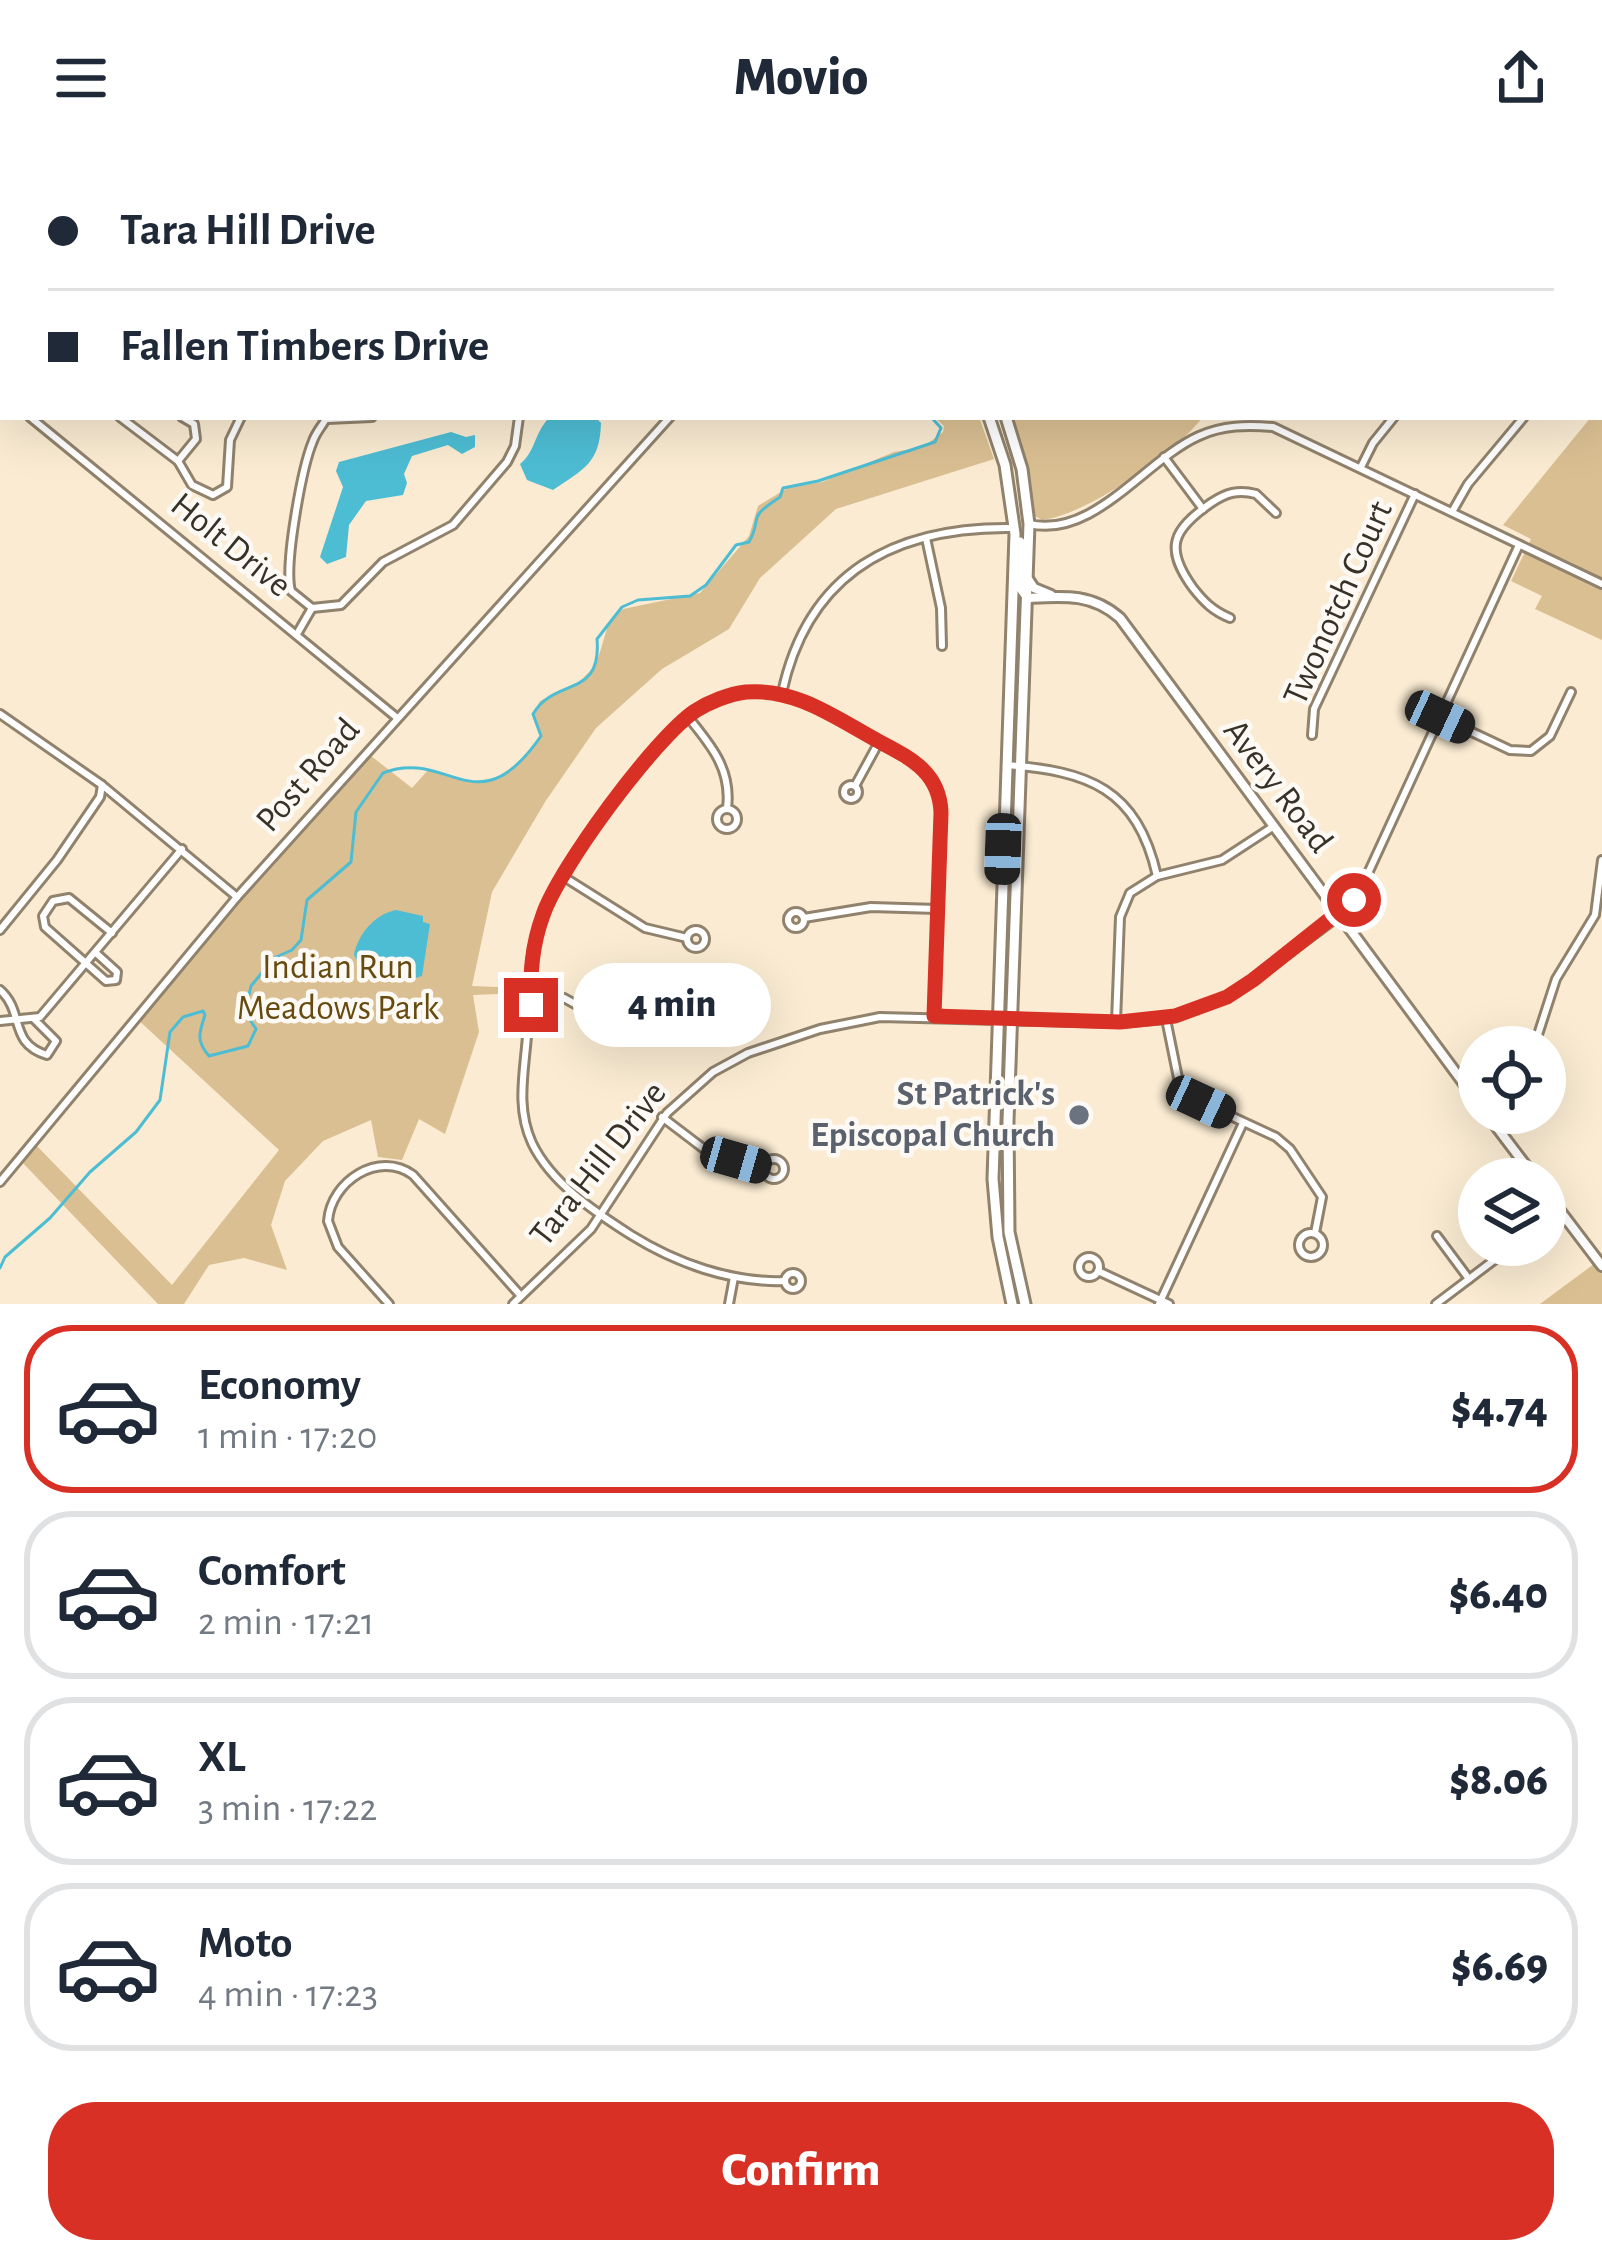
<!DOCTYPE html>
<html lang="en">
<head>
<meta charset="utf-8">
<style>
  :root { --surface:#fff; --page:#f6f6f7; --text:#1f2937; --muted:#747a83; --line:#e0e1e3; --accent:#d93025 }
  body { margin:0; font-family:"Alegreya Sans",sans-serif; background:var(--page); color:var(--text); height:100vh; display:flex; flex-direction:column; font-size:45px; white-space:nowrap }
  * { box-sizing:border-box; margin:0 }
  p { font-size:39px; color:var(--muted) }
  .icon { flex:none; width:66px; height:66px; fill:none; stroke:currentColor; stroke-width:2; stroke-linecap:round; stroke-linejoin:round }
  .map { position:relative; height:1148px; overflow:hidden }
  .details { display:flex; flex-direction:column; background:var(--surface); flex:1 }
  .details>* { flex:none }
  .hud { position:absolute; left:0px; top:0px; width:1602px; height:264px; box-shadow:0 12px 48px #0002; display:grid; align-content:center; height:264px; padding:0 48px; background:var(--surface) }
  .buttons { position:absolute; left:1458px; top:870px; display:grid; gap:24px }
  .buttons a { display:grid; place-items:center; width:108px; height:108px; border-radius:50%; background:var(--surface); box-shadow:0 12px 48px #0002; font-size:60px }
  .end { position:absolute; width:54px; height:54px; margin:-27px; border:15px solid #d93025; background:#fff; box-shadow:0 0 0 6px #fff }
  .from { border-radius:50% }
  .bubble { position:absolute; height:84px; border-radius:42px; background:var(--surface); box-shadow:0 12px 48px #0002; font-size:39px; font-weight:800; line-height:84px; text-align:center }
  .car { position:absolute; width:36px; height:72px; margin:-36px -18px; border-radius:15px; box-shadow:0 0 9px 3px #0007; background:linear-gradient(#222 24%,#8ab4d8 0 40%,#222 0 76%,#8ab4d8 0 86%,#222 0) }
  .hud b { display:flex; align-items:center; gap:42px; height:114px; font-size:45px }
  .hud b+b { border-top:3px solid var(--line) }
  .hud i { width:30px; height:30px; background:var(--text) }
  ul { padding:21px 0 0; list-style:none }
  li { display:flex; align-items:center; gap:36px; height:168px; margin:0 24px 18px; padding:0 24px; border:6px solid var(--line); border-radius:48px }
  li div { flex:1 }
  li b { display:block; font-size:45px }
  li em { font-style:normal; font-weight:800 }
  li.active { border-color:var(--accent) }
  li>.icon { width:108px; height:108px; stroke-width:1.5 }
  .button { display:flex; gap:24px; margin-top:auto; padding:24px 48px }
  .button a { flex:1; height:138px; border-radius:48px; background:var(--accent); color:#fff; font-size:48px; font-weight:800; line-height:138px; text-align:center }
  header { display:flex; justify-content:space-between; align-items:center; height:156px; padding:0 48px; background:var(--surface); font-size:54px; font-weight:800 }
  .map>svg:first-child { display:block }
  .green { fill:#dabf92 }
  .water { fill:#4dbdd4 }
  .lines { fill:none; stroke-linecap:round; stroke-linejoin:round }
  .stream { stroke:#4dbdd4; stroke-width:3 }
  .minor-casing { stroke:#90826c; stroke-width:12 }
  .tertiary-casing { stroke:#90826c; stroke-width:12 }
  .secondary-casing { stroke:#90826c; stroke-width:14 }
  .primary-casing { stroke:#90826c; stroke-width:15 }
  .minor { stroke:#fff; stroke-width:6 }
  .tertiary { stroke:#fff; stroke-width:6 }
  .secondary { stroke:#fff; stroke-width:8 }
  .primary { stroke:#fff; stroke-width:9 }
  .route { stroke:#d93025; stroke-width:15 }
  .worship-dot { fill:#6b7280; stroke:#fdfaf5; stroke-width:4.5 }
  .labels { text-anchor:middle; dominant-baseline:central; stroke-width:9; stroke-linejoin:round; paint-order:stroke }
  .street-label { font-size:36px; fill:#373128; stroke:#fdfaf5 }
  .park-label { font-size:36px; fill:#664a0f; stroke:#fdfaf5 }
  .worship-label { font-size:36px; font-weight:bold; fill:#5b616d; stroke:#fdfaf5; text-anchor:end }
</style>
</head>
<body>
<header><svg class="icon" aria-label="menu" viewBox="0 0 24 24"><path d="M4 6h16M4 12h16M4 18h16"/></svg>Movio<svg class="icon" aria-label="share" viewBox="0 0 24 24"><path d="M12 15V3M7 8l5-5 5 5M5 13v7h14v-7"/></svg></header>
<div class="map">
<svg width="1602" height="1148" viewBox="0 0 1602 1148">
  <rect width="100%" height="100%" fill="#faebd2"/>
  <g class="green">
    <path d="M1602,248V484L1535,453L1542,440L1511,425L1531,383L1503,369L1591,261H1599Z"/>
    <path d="M934,261H979L994,303L836,353L760,422L729,473L662,513L596,572L545,646L492,736L472,830L523,832L524,837L473,839L479,876L445,978L419,963L402,1004L378,1001L371,964L323,985L285,1025L271,1069L287,1114L244,1102L209,1109L184,1148H158L21,1005L35,988L172,1129L279,994L135,861L366,596L412,632L429,613C479,637 510,626 541,581L533,558L540,545L577,528L596,509L609,466L623,453L700,437L749,380L758,350L789,331L822,326L894,296L923,291L943,276L944,270Z"/>
    <path d="M1010,261H1203C1175,297 1087,359 1042,364L1033,359L1026,312Z"/>
    <path d="M1598,1105L1602,1110V1148H1540Z"/>
  </g>
  <g class="water">
    <path d="M595,261L601,267C600,307 584,313 553,334L527,324L520,308C536,295 534,277 549,262Z"/>
    <path d="M451,276L466,281L475,279V291L462,298L448,289L412,300L404,318L407,327L403,339L366,345L349,369L346,401L327,408L320,401L343,331L336,315L339,306Z"/>
    <path d="M396,754L423,760V766L430,768L422,820C399,829 366,821 354,799C358,778 375,758 396,754Z"/>
  </g>
  <g class="lines">
    <g class="stream">
      <path d="M1357,3L1362,0"/>
      <path d="M0,1112L5,1101L50,1062L90,1016L136,976L160,944L170,876L183,861L203,855L205,859C199,877 196,885 209,900L248,890L256,873L245,856L251,830L274,802L292,794L301,784L307,744L351,706L356,656L383,617C448,591 477,673 541,580L533,558C556,520 602,543 597,483L622,451L638,444L690,440L706,429L736,389L749,386C764,359 744,365 780,341L783,332L818,325L935,286L941,272L931,261"/>
    </g>
    <g class="minor-casing">
      <g id="minor">
        <path d="M111,0L115,3"/>
        <path d="M24,3L27,0"/>
        <path d="M50,3L53,0"/>
        <path d="M100,3L102,0"/>
        <path d="M0,32L3,29"/>
        <path d="M1599,101L1602,104"/>
        <path d="M1599,170L1602,166"/>
        <path d="M30,261L396,561"/>
        <path d="M120,261L178,305L192,329L213,339L227,331L230,284L241,261"/>
        <path d="M327,261C323,269 316,276 313,285C302,311 284,409 291,435L312,452L341,449L383,406L453,369L507,306L515,290L519,261"/>
        <path d="M327,263L372,261"/>
        <path d="M1164,301L1203,353"/>
        <path d="M178,305L196,283L194,268L182,261"/>
        <path d="M1361,311L1373,287L1394,261"/>
        <path d="M1452,356L1468,328L1524,261"/>
        <path d="M926,382L941,452L942,490"/>
        <path d="M1230,462C1213,455 1204,446 1193,432C1164,392 1172,374 1211,347C1226,337 1238,333 1256,338L1276,357"/>
        <path d="M297,478L312,452"/>
        <path d="M782,537C808,416 895,370 1014,372"/>
        <path d="M0,558L102,629L237,741"/>
        <path d="M688,561C711,589 732,614 727,652"/>
        <path d="M1440,561L1510,594L1531,595L1550,580L1571,536"/>
        <path d="M1312,579L1314,553L1415,338"/>
        <path d="M1006,609C1088,615 1137,632 1157,720"/>
        <circle cx="851" cy="636" r="7"/>
        <path d="M855,630L879,586"/>
        <circle cx="727" cy="663" r="10"/>
        <path d="M564,721L645,772L687,782"/>
        <circle cx="796" cy="764" r="8"/>
        <path d="M804,762L871,751L937,753"/>
        <circle cx="696" cy="783" r="9"/>
        <path d="M0,774L57,704L100,641L102,629"/>
        <path d="M96,797L117,816L116,824L106,825L45,771L43,760L53,745L69,742L112,777"/>
        <path d="M530,832L564,842L595,859"/>
        <path d="M0,834C25,856 8,887 47,899L56,885L34,863"/>
        <circle cx="603" cy="864" r="10"/>
        <path d="M1166,863L1178,922L1192,942L1276,981L1290,993L1322,1041L1315,1077"/>
        <path d="M0,865L40,861L182,693"/>
        <path d="M1116,866L1120,761L1130,737L1157,720L1222,704L1274,670"/>
        <path d="M1534,891L1556,823L1595,759L1602,704"/>
        <path d="M662,961L708,996L765,1012"/>
        <circle cx="774" cy="1013" r="10"/>
        <path d="M1545,1065L1560,1054"/>
        <circle cx="1311" cy="1089" r="12"/>
        <path d="M1437,1080L1469,1123"/>
        <circle cx="1089" cy="1111" r="10"/>
        <path d="M1098,1115L1169,1148"/>
        <circle cx="793" cy="1125" r="8"/>
        <path d="M785,1125C731,1127 676,1107 631,1079C595,1056 551,1027 532,987C516,952 524,918 527,880C530,853 528,826 532,799C538,746 599,660 634,620C664,585 691,547 739,537C784,528 819,553 857,573C894,594 939,608 941,657L934,860"/>
        <path d="M389,1148L338,1091L328,1065C331,1025 379,994 413,1019L521,1140"/>
        <path d="M729,1148L734,1121"/>
        <path d="M1159,1148L1243,967"/>
        <path d="M1436,1148L1514,1089"/>
      </g>
    </g>
    <g class="tertiary-casing">
      <g id="tertiary">
        <path d="M903,3L906,0"/>
        <path d="M912,3L915,0"/>
        <path d="M1029,368C1094,383 1145,304 1199,280C1223,269 1247,269 1273,271L1602,428"/>
        <path d="M0,1026L237,741L670,261"/>
        <path d="M513,1148L591,1073L667,957L713,916L748,897L820,873L880,861L1120,867L1166,863L1227,841L1253,824L1347,754L1358,739L1519,389"/>
      </g>
    </g>
    <g class="secondary-casing">
      <g id="secondary">
        <path d="M616,3L619,0"/>
        <path d="M0,240L3,237"/>
        <path d="M1028,423L1034,432L1051,439"/>
        <path d="M1028,442C1063,440 1092,437 1120,462L1479,948"/>
        <path d="M1486,957L1536,1023"/>
        <path d="M1545,1035L1602,1110"/>
      </g>
    </g>
    <g class="primary-casing">
      <g id="primary">
        <path d="M725,0L728,3"/>
        <path d="M745,0L749,3"/>
        <path d="M989,261L1005,309L1015,378L993,1023L998,1081L1012,1148"/>
        <path d="M1006,261L1022,313L1029,368L1008,965L1009,1076L1025,1148"/>
        <path d="M1020,386V431L1028,442"/>
      </g>
    </g>
    <use href="#minor" class="minor"/>
    <use href="#tertiary" class="tertiary"/>
    <use href="#secondary" class="secondary"/>
    <use href="#primary" class="primary"/>
  </g>
  <g class="lines">
    <path class="route" d="M531,849C530,817 532,789 543,759C559,712 654,583 695,555C709,546 729,538 746,536C797,532 837,563 880,586C912,603 940,617 941,657L934,860L1120,866L1175,860L1227,841L1253,824L1354,744"/>
  </g>
  <circle class="worship-dot" cx="1079" cy="959" r="12"/>
  <g class="labels">
    <g class="street-label">
      <text transform="translate(231 389) rotate(39)">Holt Drive</text>
      <text transform="translate(1338 447) rotate(-66)">Twonotch Court</text>
      <text transform="translate(308 619) rotate(-49)">Post Road</text>
      <text transform="translate(1278 630) rotate(53)">Avery Road</text>
      <text transform="translate(598 1008) rotate(-52)">Tara Hill Drive</text>
    </g>
    <g class="park-label">
      <text x="338" y="811">Indian Run<tspan x="338" dy="41">Meadows Park</tspan></text>
    </g>
    <g class="worship-label">
      <text x="1055" y="938">St Patrick's<tspan x="1055" dy="41">Episcopal Church</tspan></text>
    </g>
  </g>
</svg>
<div class="buttons">
<a><svg class="icon" aria-label="locate" viewBox="0 0 24 24"><circle cx="12" cy="12" r="6"/><path d="M12 2v4M12 18v4M2 12h4M18 12h4"/></svg></a>
<a><svg class="icon" aria-label="layers" viewBox="0 0 24 24"><path d="M12 4l9 5-9 5-9-5zM3 14l9 5 9-5"/></svg></a>
</div>
<i class="end from" style="left:1354px;top:744px"></i>
<i class="end" style="left:531px;top:849px"></i>
<div class="bubble" style="left:573px;top:807px;width:198px">4 min</div>
<i class="car" style="left:1440px;top:561px;rotate:115deg"></i>
<i class="car" style="left:1003px;top:693px;rotate:182deg"></i>
<i class="car" style="left:1201px;top:946px;rotate:115deg"></i>
<i class="car" style="left:736px;top:1004px;rotate:106deg"></i>
<div class="hud">
<b><i class="from"></i>Tara Hill Drive</b>
<b><i></i>Fallen Timbers Drive</b>
</div>
</div>
<section class="details">
<ul>
<li class="active"><svg class="icon" aria-label="car" viewBox="0 0 24 24"><path d="M5 17H2v-5l4-1 3-4h7l3 4 3 1v5h-3M9 17h6M6 11h13"/><circle cx="7" cy="17" r="2"/><circle cx="17" cy="17" r="2"/></svg><div><b>Economy</b><p>1 min · 17:20</p></div><em>$4.74</em></li>
<li><svg class="icon" aria-label="car" viewBox="0 0 24 24"><path d="M5 17H2v-5l4-1 3-4h7l3 4 3 1v5h-3M9 17h6M6 11h13"/><circle cx="7" cy="17" r="2"/><circle cx="17" cy="17" r="2"/></svg><div><b>Comfort</b><p>2 min · 17:21</p></div><em>$6.40</em></li>
<li><svg class="icon" aria-label="car" viewBox="0 0 24 24"><path d="M5 17H2v-5l4-1 3-4h7l3 4 3 1v5h-3M9 17h6M6 11h13"/><circle cx="7" cy="17" r="2"/><circle cx="17" cy="17" r="2"/></svg><div><b>XL</b><p>3 min · 17:22</p></div><em>$8.06</em></li>
<li><svg class="icon" aria-label="car" viewBox="0 0 24 24"><path d="M5 17H2v-5l4-1 3-4h7l3 4 3 1v5h-3M9 17h6M6 11h13"/><circle cx="7" cy="17" r="2"/><circle cx="17" cy="17" r="2"/></svg><div><b>Moto</b><p>4 min · 17:23</p></div><em>$6.69</em></li>
</ul>
<div class="button"><a>Confirm</a></div>
</section>
</body>
</html>
